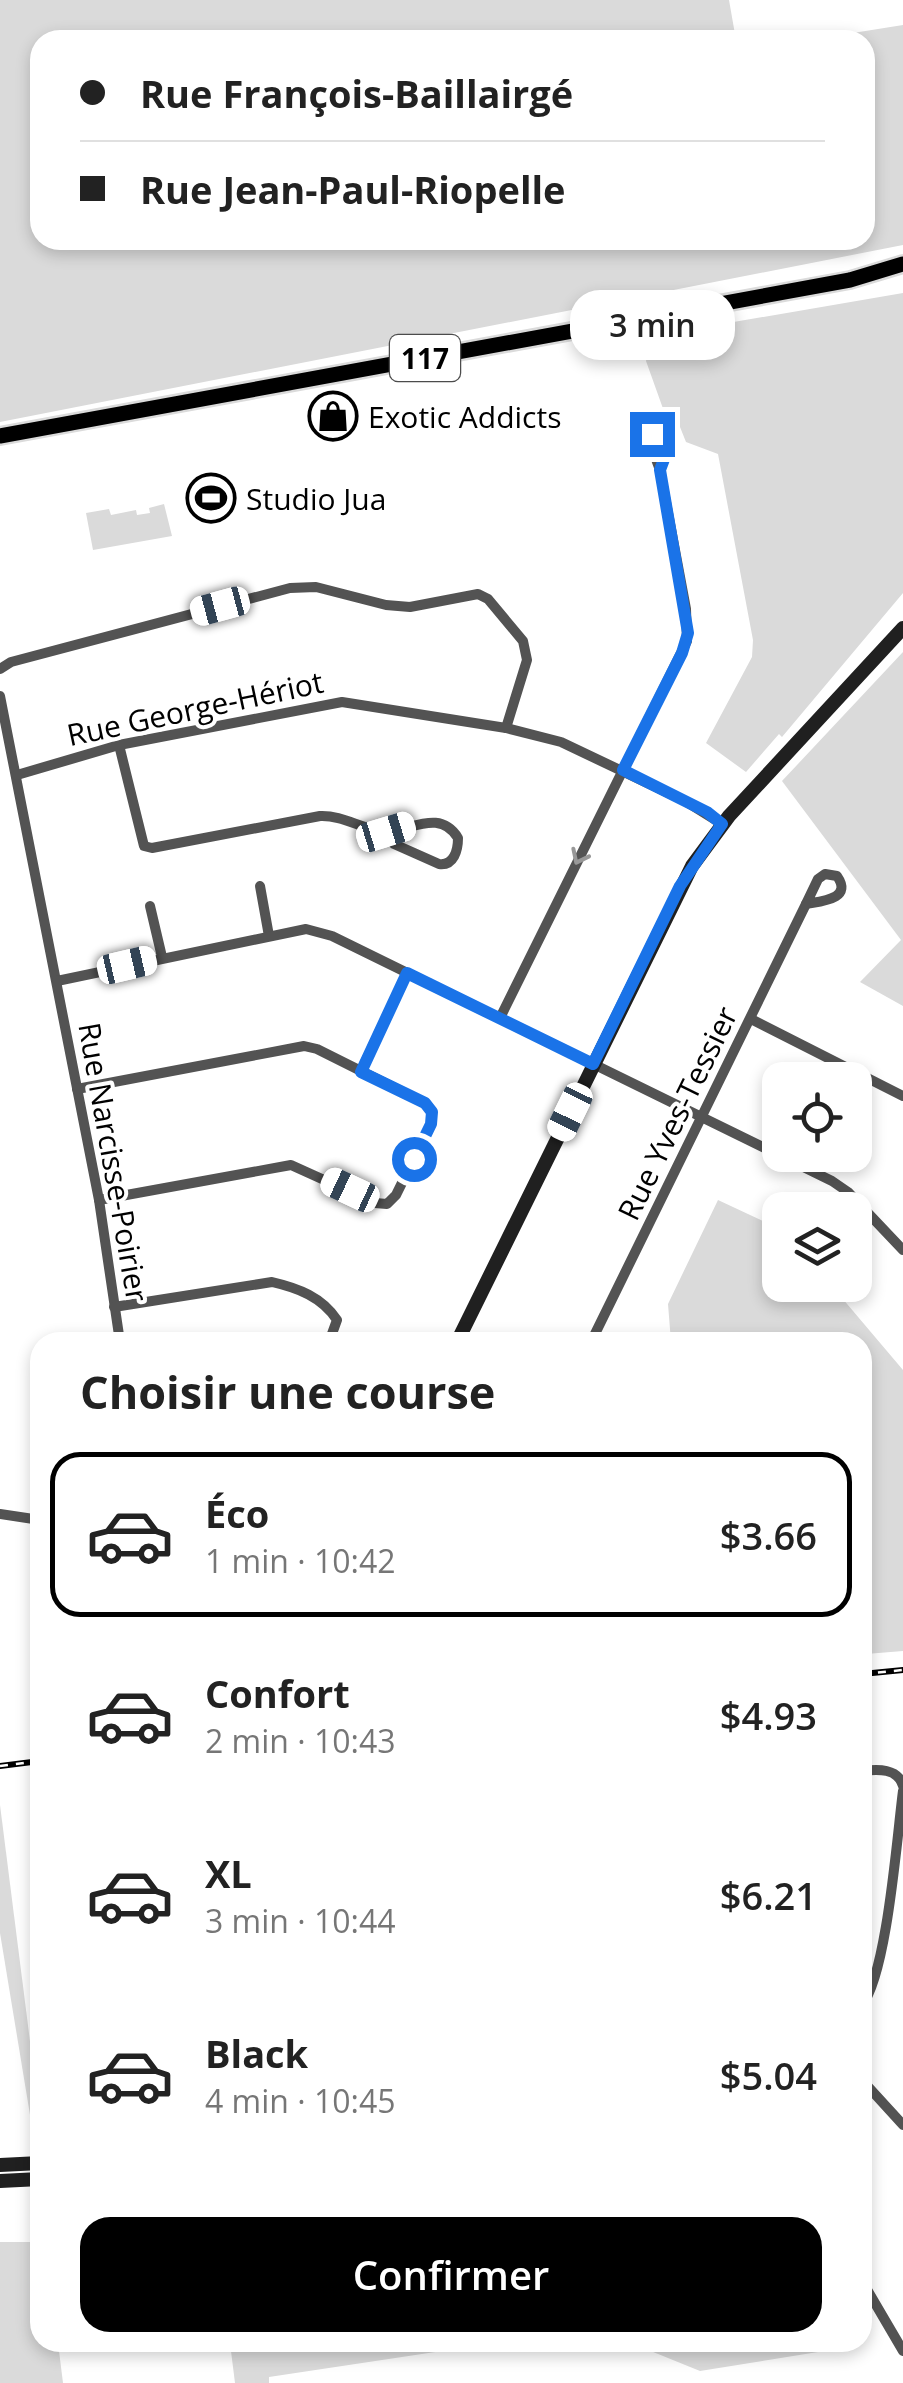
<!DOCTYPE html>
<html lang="fr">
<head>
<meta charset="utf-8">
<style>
  :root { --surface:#fff; --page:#f6f6f6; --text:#222; --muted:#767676; --line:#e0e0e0; --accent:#000 }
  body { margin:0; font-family:"Open Sans",sans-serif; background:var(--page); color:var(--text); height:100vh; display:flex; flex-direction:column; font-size:38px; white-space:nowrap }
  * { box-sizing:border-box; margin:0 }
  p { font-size:32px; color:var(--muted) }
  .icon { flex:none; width:55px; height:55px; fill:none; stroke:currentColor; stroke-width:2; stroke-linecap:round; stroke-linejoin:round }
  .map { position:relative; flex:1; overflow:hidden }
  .side { position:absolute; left:30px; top:1332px; width:842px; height:1020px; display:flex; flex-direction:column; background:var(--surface); border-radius:30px; box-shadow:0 5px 15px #0003 }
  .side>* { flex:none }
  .guide { position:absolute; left:30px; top:30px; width:845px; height:220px; border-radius:30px; box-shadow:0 5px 15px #0003; display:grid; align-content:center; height:220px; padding:0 50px; background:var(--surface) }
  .tools { position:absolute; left:762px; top:1062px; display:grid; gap:20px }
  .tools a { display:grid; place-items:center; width:110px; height:110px; border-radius:20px; background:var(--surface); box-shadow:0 5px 15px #0003; font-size:50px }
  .end { position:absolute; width:45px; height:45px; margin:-22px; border:12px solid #1a73e8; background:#fff; box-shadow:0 0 0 5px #fff }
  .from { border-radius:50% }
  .bubble { position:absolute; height:70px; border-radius:30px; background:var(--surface); box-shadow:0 5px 15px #0003; font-size:32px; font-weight:600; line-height:70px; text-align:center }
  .car { position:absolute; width:30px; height:60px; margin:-30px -15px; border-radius:12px; box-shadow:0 0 8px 2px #0007; background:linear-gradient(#fff 24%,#345 0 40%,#fff 0 76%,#345 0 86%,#fff 0) }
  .guide b { display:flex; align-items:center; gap:35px; height:95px; font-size:38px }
  .guide b+b { border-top:2px solid var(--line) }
  .guide i { width:25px; height:25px; background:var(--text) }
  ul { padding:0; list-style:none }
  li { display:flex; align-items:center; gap:30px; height:165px; margin:0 20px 15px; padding:0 30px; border:5px solid transparent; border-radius:30px }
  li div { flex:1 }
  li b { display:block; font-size:38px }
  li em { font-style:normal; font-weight:600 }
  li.current { border-color:var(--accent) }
  li>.icon { width:90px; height:90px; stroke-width:1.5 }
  h2 { padding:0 50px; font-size:45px; line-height:120px }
  .button { display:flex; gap:20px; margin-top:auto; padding:20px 50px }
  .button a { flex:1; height:115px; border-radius:30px; background:var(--accent); color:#fff; font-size:40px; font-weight:600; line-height:115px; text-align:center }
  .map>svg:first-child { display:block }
  .green { fill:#dadada }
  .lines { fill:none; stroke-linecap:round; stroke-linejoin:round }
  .primary-casing { stroke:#dbdbdb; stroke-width:20 }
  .street { stroke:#535353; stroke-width:10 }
  .secondary { stroke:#202020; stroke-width:14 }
  .primary { stroke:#000; stroke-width:15 }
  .rail-casing { stroke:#000; stroke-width:6 }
  .rail { stroke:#fff; stroke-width:2.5; stroke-dasharray:8; stroke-linecap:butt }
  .oneway { stroke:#989898 }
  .route { stroke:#1a73e8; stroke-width:12 }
  .labels { text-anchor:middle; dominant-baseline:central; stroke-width:8; stroke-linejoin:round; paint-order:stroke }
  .shield { fill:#fff; stroke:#4c4c4c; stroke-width:2.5 }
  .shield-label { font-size:28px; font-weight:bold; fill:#000 }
  .poi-label { font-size:30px; fill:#000; stroke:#fff; text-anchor:start }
  .street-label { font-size:30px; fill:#000; stroke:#fff }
</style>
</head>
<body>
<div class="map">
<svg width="903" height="2383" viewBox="0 0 903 2383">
  <rect width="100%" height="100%" fill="#fff"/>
  <g class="green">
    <path d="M0,0H729L736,40H40V240H865V40H809L903,25V245L0,422Z"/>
    <path d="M903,293V593L782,737L779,734L746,772L706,743L752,657L753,640L718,454L686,442L680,427L666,417L646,361L652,336Z"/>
    <path d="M164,504L172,536L93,550L86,513L109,509L111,515L136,510L137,515L150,513L149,508Z"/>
    <path d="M903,652V1006L860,982L901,940L782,781Z"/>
    <path d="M718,1200L780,1229V1285H831L903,1370V1651L866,1654L863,1645L862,1342H671L668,1304Z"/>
    <path d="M0,1805L40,2120V2137L34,2139L0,1933Z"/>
    <path d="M0,2242H40V2342L58,2343L63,2383H0Z"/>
    <path d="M230,2343V2342L495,2343L269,2377V2383H235Z"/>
    <path d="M812,2343L818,2352L700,2371L631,2343Z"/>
  </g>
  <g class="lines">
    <g class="primary-casing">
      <path id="primary" d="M0,436L850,280L903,264"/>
    </g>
    <g class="street">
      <path d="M0,669L11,662L290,588L316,587L386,605L410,607L478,594L488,599L523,641L527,660L506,728"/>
      <path d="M0,696L99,1200L120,1342"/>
      <path d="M119,745L144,846L152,848L320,816C343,815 361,829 383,831C408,833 439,807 458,838C458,850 454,866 439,864L394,844L385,832"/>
      <path d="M17,775L119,745L342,702L506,728L561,742L685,801L722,824"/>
      <path d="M825,874L837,876C853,899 822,901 806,904L818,879Z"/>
      <path d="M260,886L269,936"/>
      <path d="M150,906L162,957"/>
      <path d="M57,981L306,929L332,936L832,1181L848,1192L903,1250"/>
      <path d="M500,1018L687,641L686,609L660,470L650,443L652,434L660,429L669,431L672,437L660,470"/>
      <path d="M751,1019L903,1096"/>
      <path d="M361,1071L407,973"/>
      <path d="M77,1089L304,1046L317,1049L425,1103L432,1112L431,1124L396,1195L387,1204L375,1203L291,1165L99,1200"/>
      <path d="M114,1307L272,1282C298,1288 322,1297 337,1320L329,1342"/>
      <path d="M591,1342L806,904"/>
      <path d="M0,1514L40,1520"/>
      <path d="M862,1771C878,1769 898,1768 903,1786"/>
      <path d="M862,2005C887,1974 897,1836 903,1791"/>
      <path d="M862,2080L903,2125"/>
      <path d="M862,2281L903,2351"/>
    </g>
    <g class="secondary">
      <path d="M457,1342L692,866L729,816L903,628"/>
      <path d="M0,2165L40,2163"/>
      <path d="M0,2181L40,2179"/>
    </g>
    <use href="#primary" class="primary"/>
    <g class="rail-casing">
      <g id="rail">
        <path d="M862,1674L903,1670"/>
        <path d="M0,1766L40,1761"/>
      </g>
    </g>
    <use href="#rail" class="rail"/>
  </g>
  <defs><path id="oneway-chevron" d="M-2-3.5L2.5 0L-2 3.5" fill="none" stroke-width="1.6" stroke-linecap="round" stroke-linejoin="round" transform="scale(2.5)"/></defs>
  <use class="oneway" href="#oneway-chevron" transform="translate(579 857) rotate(116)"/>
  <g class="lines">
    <path class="route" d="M414,1159L431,1124L432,1112L425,1103L361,1072L407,973L593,1064L680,886L722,824L707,812L623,770L682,653L688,633L660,470L672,438L663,429L652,434"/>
  </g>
  <defs>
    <g id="shop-ring" transform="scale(2.5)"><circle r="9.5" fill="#fff" stroke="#000" stroke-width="1.5"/><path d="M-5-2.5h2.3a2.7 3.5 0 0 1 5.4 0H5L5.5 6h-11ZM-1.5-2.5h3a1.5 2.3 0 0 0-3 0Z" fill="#000"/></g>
    <g id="stadium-ring" transform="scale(2.5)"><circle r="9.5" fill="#fff" stroke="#000" stroke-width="1.5"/><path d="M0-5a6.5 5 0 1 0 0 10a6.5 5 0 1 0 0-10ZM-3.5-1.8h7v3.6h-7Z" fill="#000"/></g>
  </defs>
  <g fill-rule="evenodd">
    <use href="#shop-ring" x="333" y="416"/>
    <use href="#stadium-ring" x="211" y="498"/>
  </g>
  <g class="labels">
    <rect class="shield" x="390" y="335" width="70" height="46" rx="8"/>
    <g class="shield-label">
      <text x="425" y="358">117</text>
    </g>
    <g class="poi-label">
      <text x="368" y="416">Exotic Addicts</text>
      <text x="246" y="498">Studio Jua</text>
    </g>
    <g class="street-label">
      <text transform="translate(195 708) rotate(-12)">Rue George-Hériot</text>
      <text transform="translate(677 1113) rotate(-64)">Rue Yves-Tessier</text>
      <text transform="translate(114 1162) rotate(80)">Rue Narcisse-Poirier</text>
    </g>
  </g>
</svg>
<div class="tools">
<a><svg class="icon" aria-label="locate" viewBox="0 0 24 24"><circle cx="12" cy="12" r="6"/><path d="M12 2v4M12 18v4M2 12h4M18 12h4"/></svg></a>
<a><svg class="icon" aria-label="layers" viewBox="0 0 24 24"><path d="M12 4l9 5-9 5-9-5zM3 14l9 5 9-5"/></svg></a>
</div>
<i class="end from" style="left:414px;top:1159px"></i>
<i class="end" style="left:652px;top:434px"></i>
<div class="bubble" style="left:570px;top:290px;width:165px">3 min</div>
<i class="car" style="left:220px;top:606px;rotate:255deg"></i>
<i class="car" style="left:386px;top:832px;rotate:73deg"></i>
<i class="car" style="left:127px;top:965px;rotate:77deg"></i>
<i class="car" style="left:570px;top:1112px;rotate:206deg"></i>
<i class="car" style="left:350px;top:1190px;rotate:295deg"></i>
<div class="guide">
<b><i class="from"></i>Rue François-Baillairgé</b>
<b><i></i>Rue Jean-Paul-Riopelle</b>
</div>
<section class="side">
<h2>Choisir une course</h2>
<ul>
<li class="current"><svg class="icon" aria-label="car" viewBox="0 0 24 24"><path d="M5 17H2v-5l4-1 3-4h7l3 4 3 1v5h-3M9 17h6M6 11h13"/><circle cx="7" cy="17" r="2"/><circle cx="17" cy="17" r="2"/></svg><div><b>Éco</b><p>1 min · 10:42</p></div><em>$3.66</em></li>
<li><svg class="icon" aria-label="car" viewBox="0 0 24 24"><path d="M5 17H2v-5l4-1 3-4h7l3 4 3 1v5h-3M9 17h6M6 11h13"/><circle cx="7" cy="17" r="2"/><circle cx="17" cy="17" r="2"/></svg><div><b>Confort</b><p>2 min · 10:43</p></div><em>$4.93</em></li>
<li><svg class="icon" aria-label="car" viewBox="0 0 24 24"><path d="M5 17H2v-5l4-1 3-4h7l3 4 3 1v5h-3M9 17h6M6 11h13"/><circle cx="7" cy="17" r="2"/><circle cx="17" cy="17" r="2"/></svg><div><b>XL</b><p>3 min · 10:44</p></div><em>$6.21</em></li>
<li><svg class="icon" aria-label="car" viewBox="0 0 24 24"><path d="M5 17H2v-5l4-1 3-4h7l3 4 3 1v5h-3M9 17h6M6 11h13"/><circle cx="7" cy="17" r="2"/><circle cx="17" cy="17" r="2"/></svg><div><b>Black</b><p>4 min · 10:45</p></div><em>$5.04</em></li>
</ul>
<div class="button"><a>Confirmer</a></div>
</section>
</div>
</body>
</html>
